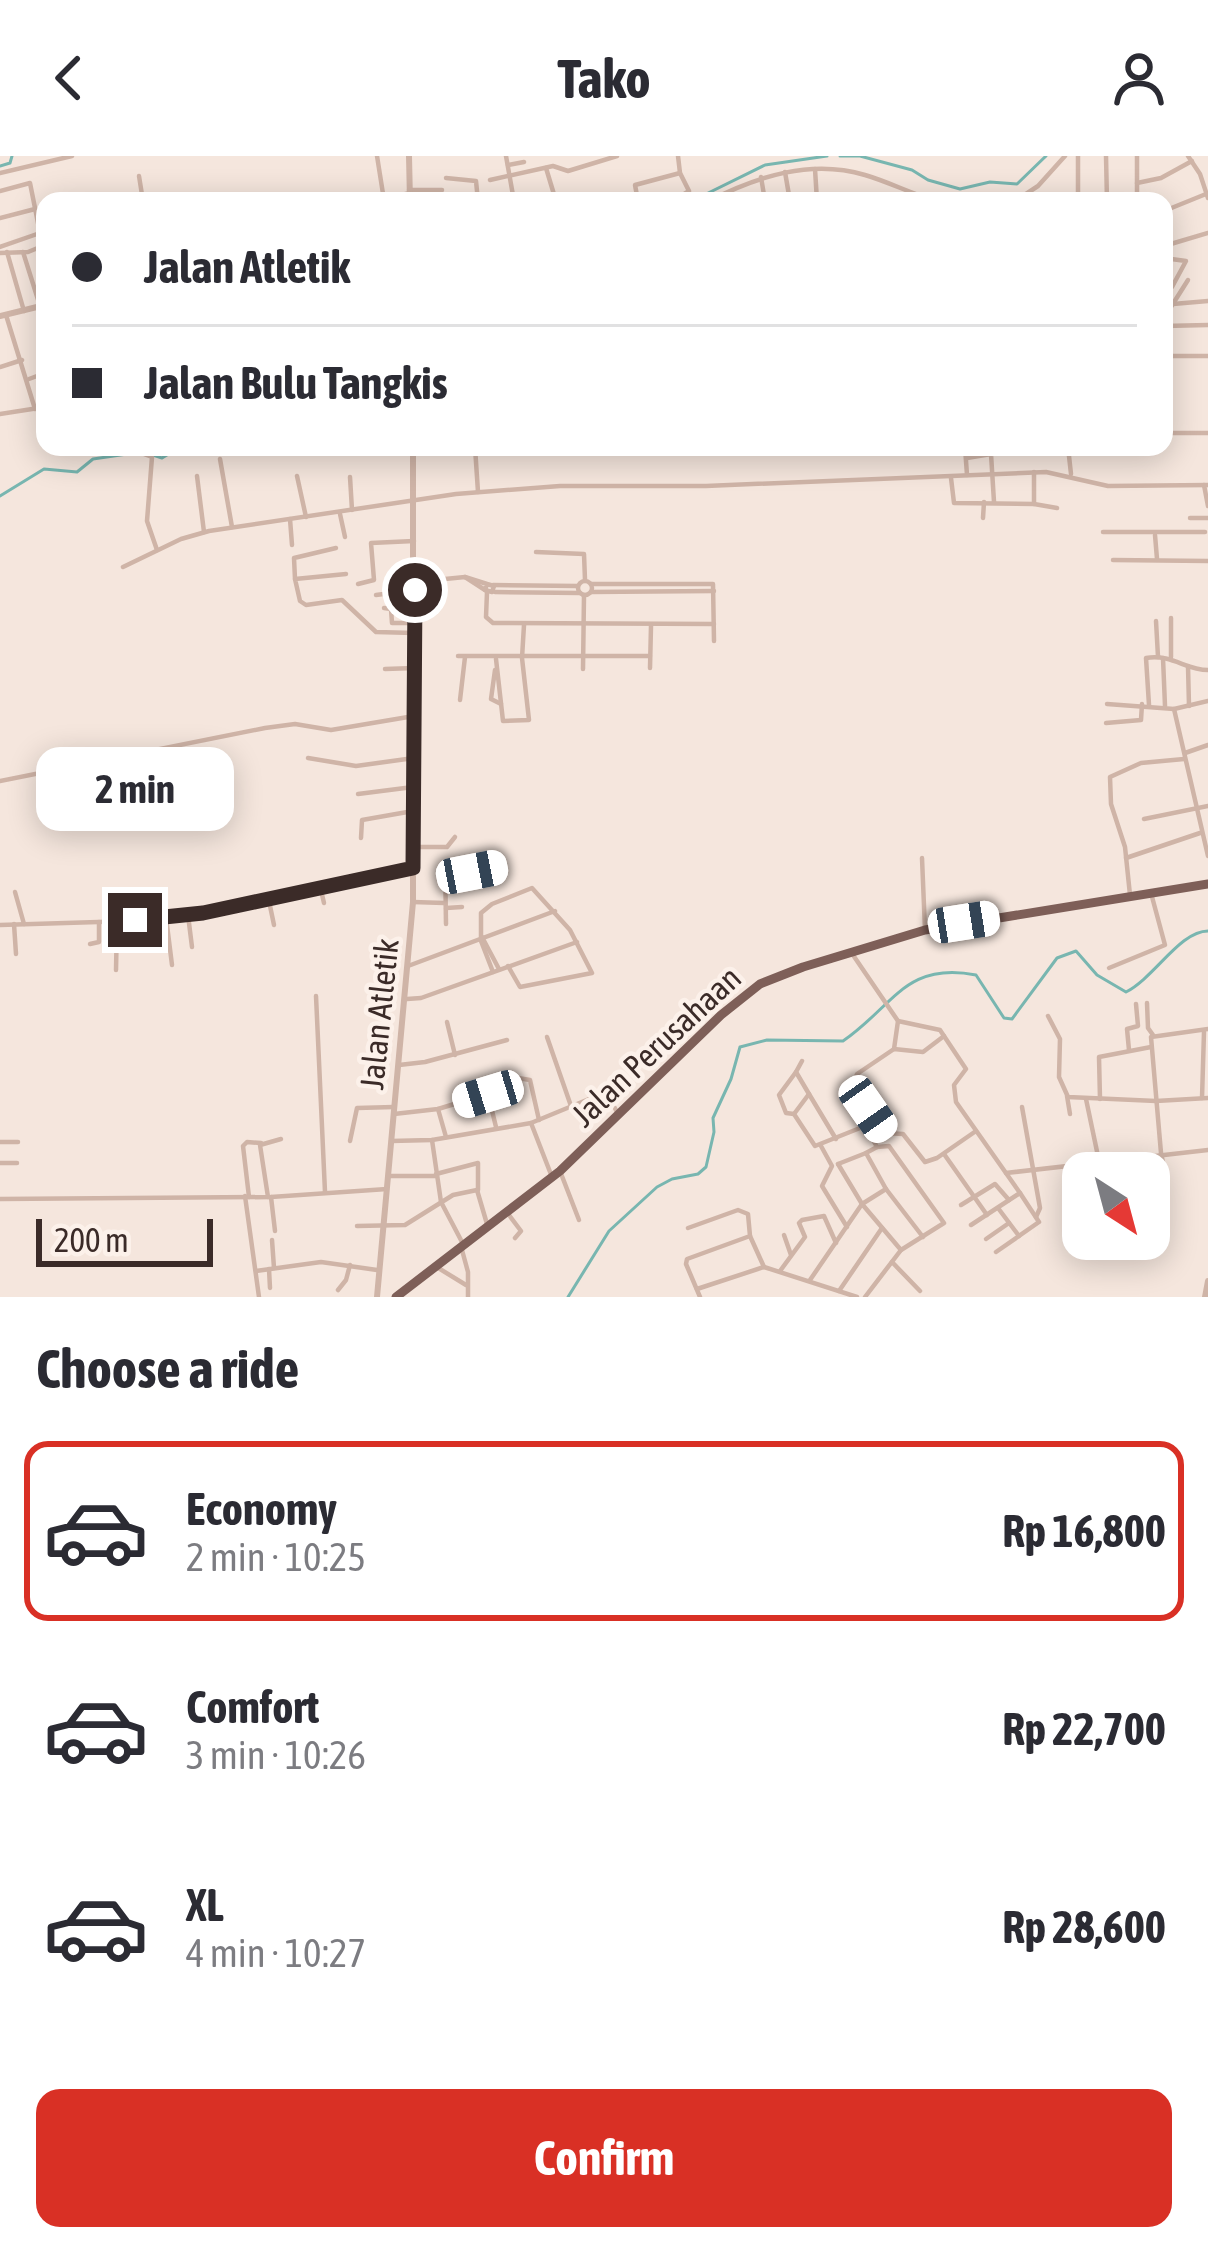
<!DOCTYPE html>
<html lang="en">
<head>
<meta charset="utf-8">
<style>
  :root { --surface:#fff; --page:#f2f2f3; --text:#2b2b33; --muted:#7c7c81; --line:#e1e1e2; --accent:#d93025 }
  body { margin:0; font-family:"Asap Condensed",sans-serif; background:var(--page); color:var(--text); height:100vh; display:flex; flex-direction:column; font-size:45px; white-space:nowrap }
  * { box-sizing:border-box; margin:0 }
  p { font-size:39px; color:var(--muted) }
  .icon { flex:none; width:66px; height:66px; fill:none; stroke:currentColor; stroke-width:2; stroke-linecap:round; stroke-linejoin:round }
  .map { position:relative; height:1141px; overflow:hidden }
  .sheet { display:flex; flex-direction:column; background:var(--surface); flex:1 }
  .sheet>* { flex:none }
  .hud { position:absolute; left:36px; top:36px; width:1137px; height:264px; border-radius:24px; box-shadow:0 6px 30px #0003; display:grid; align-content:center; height:264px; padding:0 36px; background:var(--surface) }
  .needle { width:78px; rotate:144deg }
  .controls { position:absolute; left:1062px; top:996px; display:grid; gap:24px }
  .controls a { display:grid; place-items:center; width:108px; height:108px; border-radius:24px; background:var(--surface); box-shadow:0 6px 30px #0003; font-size:60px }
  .scale { position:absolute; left:36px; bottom:30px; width:177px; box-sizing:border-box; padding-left:12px; border:6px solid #3b2b28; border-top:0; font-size:33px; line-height:42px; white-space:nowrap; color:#3b2b28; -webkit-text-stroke:9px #fcf1ea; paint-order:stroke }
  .end { position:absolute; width:54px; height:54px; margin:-27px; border:15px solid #3b2b28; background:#fff; box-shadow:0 0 0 6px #fff }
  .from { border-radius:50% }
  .bubble { position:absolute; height:84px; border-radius:24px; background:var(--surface); box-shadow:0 6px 30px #0003; font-size:39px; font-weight:700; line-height:84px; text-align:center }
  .car { position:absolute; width:36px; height:72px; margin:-36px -18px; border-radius:15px; box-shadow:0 0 9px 3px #0007; background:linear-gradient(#fff 24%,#345 0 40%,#fff 0 76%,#345 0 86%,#fff 0) }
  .hud b { display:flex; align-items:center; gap:42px; height:114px; font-size:45px }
  .hud b+b { border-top:3px solid var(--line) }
  .hud i { width:30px; height:30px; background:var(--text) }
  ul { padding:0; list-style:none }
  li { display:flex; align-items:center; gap:36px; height:180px; margin:0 24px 18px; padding:0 12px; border:6px solid transparent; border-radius:24px }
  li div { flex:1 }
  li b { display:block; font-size:45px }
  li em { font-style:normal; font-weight:700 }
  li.selected { border-color:var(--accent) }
  li>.icon { width:108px; height:108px; stroke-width:1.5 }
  h2 { padding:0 36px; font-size:54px; line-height:144px }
  .button { display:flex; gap:24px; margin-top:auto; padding:24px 36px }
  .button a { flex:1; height:138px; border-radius:24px; background:var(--accent); color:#fff; font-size:48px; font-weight:700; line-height:138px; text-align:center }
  header { display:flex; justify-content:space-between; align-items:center; height:156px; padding:0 36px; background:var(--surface); font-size:54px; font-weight:700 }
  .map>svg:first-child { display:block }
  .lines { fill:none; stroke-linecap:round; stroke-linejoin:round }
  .stream { stroke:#78b6b0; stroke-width:3 }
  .minor { stroke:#cfb4a7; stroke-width:4.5 }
  .tertiary { stroke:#cfb4a7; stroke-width:6 }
  .primary { stroke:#7e5f58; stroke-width:9 }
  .route { stroke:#3b2b28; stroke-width:15 }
  .labels { text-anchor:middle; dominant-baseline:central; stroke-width:9; stroke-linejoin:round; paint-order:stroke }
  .street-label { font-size:33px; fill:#3b2b28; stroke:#fcf1ea }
</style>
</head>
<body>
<header><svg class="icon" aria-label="back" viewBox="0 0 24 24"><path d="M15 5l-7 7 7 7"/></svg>Tako<svg class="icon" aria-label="person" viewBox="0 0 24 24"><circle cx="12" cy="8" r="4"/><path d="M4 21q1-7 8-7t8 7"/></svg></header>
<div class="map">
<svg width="1208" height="1141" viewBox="0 0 1208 1141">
  <rect width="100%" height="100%" fill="#f5e6dd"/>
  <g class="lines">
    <g class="stream">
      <path d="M840,0H860L912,14L928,24L960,33L990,26L1017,28L1046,0"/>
      <path d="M0,10L10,7L12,0"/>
      <path d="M692,45L765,9L827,0"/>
      <path d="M150,298L162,302L180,291"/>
      <path d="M0,340L44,313L77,316L93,303L134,297"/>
      <path d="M568,1141L609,1075L657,1031L672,1023L698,1018L706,1011L714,976L713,962L731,923L740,891L767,884L843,885C893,851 905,805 976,819L1004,862L1012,863L1057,802L1076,795L1097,819L1126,836C1155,821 1180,775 1208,775"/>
    </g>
    <g class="minor">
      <path d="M377,0L384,44"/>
      <path d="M506,0L514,45"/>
      <path d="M1078,0V45"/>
      <path d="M1106,0L1107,45"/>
      <path d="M1137,0V45"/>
      <path d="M1188,0L1200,18L1208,42"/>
      <path d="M508,9L524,6"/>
      <path d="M546,12L556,45"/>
      <path d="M815,13L817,45"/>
      <path d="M785,16L790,45"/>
      <path d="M0,17L72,0"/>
      <path d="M139,20L143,45"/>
      <path d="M761,21L765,45"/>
      <path d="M446,22L476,25L478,45"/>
      <path d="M490,24L553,10L568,15L617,0"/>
      <path d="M1137,27L1161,22L1192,5"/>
      <path d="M409,34H442"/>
      <path d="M0,35L30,27L40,77L0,91"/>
      <path d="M120,42L142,40"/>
      <path d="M638,45L635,29L680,17"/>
      <path d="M673,45L689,35L680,17L678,0"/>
      <path d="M709,45C758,20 811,3 865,19C889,26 912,38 936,45"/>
      <path d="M1015,45L1038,30L1065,0"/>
      <path d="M1164,55L1206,38"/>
      <path d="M0,62L35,53"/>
      <path d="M1164,90L1208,77"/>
      <path d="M7,96L24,155"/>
      <path d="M23,96L40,150"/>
      <path d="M0,97L28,96L45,89"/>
      <path d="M1164,102L1186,105L1172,131L1164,135"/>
      <path d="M1173,148L1208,145"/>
      <path d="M6,159L35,253"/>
      <path d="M1164,162L1188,124"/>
      <path d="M1164,170L1208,169"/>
      <path d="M1164,200H1208"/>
      <path d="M0,211L22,204"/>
      <path d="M29,223L45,217"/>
      <path d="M0,258L45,251"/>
      <path d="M1164,277H1208"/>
      <path d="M125,291L152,301L147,365L157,394"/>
      <path d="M475,291L478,336"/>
      <path d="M508,291L512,297L527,291"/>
      <path d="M965,291L967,319"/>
      <path d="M1068,291L1071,318"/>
      <path d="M967,302L991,298"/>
      <path d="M220,303L232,371"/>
      <path d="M197,320L204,376"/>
      <path d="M297,320L306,361"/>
      <path d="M350,321L352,354"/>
      <path d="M951,322L954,347L1034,348V316"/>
      <path d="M1204,329L1208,350"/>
      <path d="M994,346L991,298L1071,291"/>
      <path d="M1034,348L1057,352"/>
      <path d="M340,358L345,381"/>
      <path d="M983,362L984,346"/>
      <path d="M1190,362H1208"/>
      <path d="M290,363L292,389"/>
      <path d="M1103,376H1205"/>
      <path d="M1155,379L1157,403"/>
      <path d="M536,396L584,398L585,424"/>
      <path d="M1113,404L1208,405"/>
      <path d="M123,411L181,383L209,375L456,338L560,330H706L1046,316L1108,330L1208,329"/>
      <path d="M346,418L295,423L300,445L306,449L342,444L376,476L414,477"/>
      <path d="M465,421L485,434"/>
      <path d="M295,423L294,402L336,392"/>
      <circle cx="585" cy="432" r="7"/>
      <path d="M415,426L465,421L487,428L485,434L492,436L494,430L487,428"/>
      <path d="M358,428L374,424L371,387L414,385"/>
      <path d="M591,428H713L714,485"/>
      <path d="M493,429L578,430"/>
      <path d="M487,436L486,461L493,467L714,468"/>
      <path d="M495,436L580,437"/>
      <path d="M591,436L714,435"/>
      <path d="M376,439L415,434"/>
      <path d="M384,452L391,453L392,467H411"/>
      <path d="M1156,465L1158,501"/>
      <path d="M458,500H650"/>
      <path d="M1171,501V462"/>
      <path d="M1163,502L1165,550"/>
      <path d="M496,503L503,565L529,564L522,502L524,469"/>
      <path d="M1188,510L1189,550"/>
      <path d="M650,512L651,470"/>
      <path d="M385,513L415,512"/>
      <path d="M583,513L584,439"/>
      <path d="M495,514L491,543L501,548"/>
      <path d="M460,544L465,501"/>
      <path d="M1208,545L1174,553L1208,700"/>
      <path d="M1107,548L1174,553"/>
      <path d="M1149,549L1146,502C1173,498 1185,514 1208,514"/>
      <path d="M1106,567L1141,564L1142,548"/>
      <path d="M1185,597L1208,589"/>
      <path d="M308,602L356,610L414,602"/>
      <path d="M0,625L265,572L295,568L331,574L414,560"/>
      <path d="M358,638L413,631"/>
      <path d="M1144,663L1208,650"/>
      <path d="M361,682L362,664L413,655"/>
      <path d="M413,691H447L455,681"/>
      <path d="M922,702L925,774"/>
      <path d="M1126,702L1200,677"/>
      <path d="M445,706L446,768"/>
      <path d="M445,721L499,711"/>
      <path d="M320,730L324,747"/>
      <path d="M15,736L24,768"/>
      <path d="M1130,739L1125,691L1111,648L1110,621L1141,607L1184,603"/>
      <path d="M269,745L274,769"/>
      <path d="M413,746L444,747"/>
      <path d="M446,752L462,751"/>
      <path d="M188,759L192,791"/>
      <path d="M166,761L172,809"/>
      <path d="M14,768L16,798"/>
      <path d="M0,769L131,765L203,757L413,712"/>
      <path d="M482,781L499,813"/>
      <path d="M90,788L99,786V766"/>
      <path d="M853,799L898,865L894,893"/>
      <path d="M408,810L555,755"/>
      <path d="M1109,812L1165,789L1151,737"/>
      <path d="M116,814L117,765"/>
      <path d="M493,816L481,785V757L492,748L532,732L570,774L592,817L520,831L508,810"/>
      <path d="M316,840L325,1036"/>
      <path d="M407,843L421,842L577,786"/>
      <path d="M1147,847L1148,872L1153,879"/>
      <path d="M1048,860L1060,883L1059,921L1068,941L1156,945L1208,942"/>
      <path d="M898,865L940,874L966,913L954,929L956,946L1020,1037L971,1069"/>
      <path d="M447,866L455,899"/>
      <path d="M944,880L923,896L894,893L857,918L852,930L885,977L903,978L925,1006L937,1002L976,975"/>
      <path d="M547,881L571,950"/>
      <path d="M1129,894L1127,873L1138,870L1136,848"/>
      <path d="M802,905L796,916L809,938L794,958L815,990L865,970L877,991L889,990L944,1067L901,1094L865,1141"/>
      <path d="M399,909L425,906L507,884"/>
      <path d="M518,922L530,924L539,964"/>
      <path d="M488,938L496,971"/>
      <path d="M809,938L836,983"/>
      <path d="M1067,940L1070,958"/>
      <path d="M1202,942L1204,876"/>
      <path d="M1086,943L1099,1005"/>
      <path d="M1100,943L1099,901L1151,891"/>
      <path d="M1022,951L1040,1052L1036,1061"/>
      <path d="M438,953L446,981"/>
      <path d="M394,958L438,953L507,932"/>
      <path d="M794,958L786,957L779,939L796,916"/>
      <path d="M531,967L552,1021"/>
      <path d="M432,984L441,1046L462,1086"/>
      <path d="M350,985L357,952L394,951"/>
      <path d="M391,985L432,984L531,967L606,936L617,956"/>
      <path d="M0,986H18"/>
      <path d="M821,990L832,1010L822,1030L847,1071"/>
      <path d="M877,991L866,997L886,1033L923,1081"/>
      <path d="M944,998L987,1059"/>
      <path d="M1146,1000L1149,1017"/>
      <path d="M0,1007H17"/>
      <path d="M838,1008L862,1048L901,1094"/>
      <path d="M838,1008L866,997"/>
      <path d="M560,1015L579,1064"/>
      <path d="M1006,1017L1208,994"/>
      <path d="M436,1018L478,1007V1034"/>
      <path d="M388,1020H436"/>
      <path d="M1167,1026L1161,997L1151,881L1208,873"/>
      <path d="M245,1040L259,1141"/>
      <path d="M249,1041L243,990L247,986L261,987"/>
      <path d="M268,1041L260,989L281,983"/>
      <path d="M271,1041L275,1075"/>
      <path d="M0,1043L271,1041L387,1033"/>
      <path d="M961,1049L995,1028L1009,1044"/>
      <path d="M998,1052L1019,1080"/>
      <path d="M509,1059L521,1075L515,1082"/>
      <path d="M357,1070L405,1069L453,1039L477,1034L487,1068"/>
      <path d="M688,1072L738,1054L748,1058L750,1080L687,1103L686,1108L700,1141"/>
      <path d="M784,1079L791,1099"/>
      <path d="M750,1080L764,1111"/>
      <path d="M986,1083L1009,1067"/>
      <path d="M272,1084L274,1112"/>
      <path d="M462,1094L468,1116V1141"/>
      <path d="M996,1096L1039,1066L1020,1037"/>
      <path d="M892,1106L920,1135"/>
      <path d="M435,1110L466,1129"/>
      <path d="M269,1113L270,1132"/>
      <path d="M256,1115L321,1106L377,1114"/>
      <path d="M780,1115L805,1081L799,1067L802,1064L824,1060L836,1087"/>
      <path d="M810,1124L862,1048L886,1033"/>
      <path d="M697,1133L764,1111L857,1141"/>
      <path d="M338,1134L346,1124L350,1109"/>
      <path d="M839,1135L882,1072"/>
    </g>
    <g class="tertiary">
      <path d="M409,0L410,45"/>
      <path d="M379,45L409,38"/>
      <path d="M0,160L45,149"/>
      <path d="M377,1141L413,746V291"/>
      <path d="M1205,1141L1208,1125"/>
    </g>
    <path class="primary" d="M396,1141L560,1015L721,859L760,828L803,811L925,774L1208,728"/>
  </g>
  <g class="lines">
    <path class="route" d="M135,764L203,757L413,712L415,434"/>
  </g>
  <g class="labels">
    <g class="street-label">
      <text transform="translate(379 858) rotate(-84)">Jalan Atletik</text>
      <text transform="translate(656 890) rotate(-43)">Jalan Perusahaan</text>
    </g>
  </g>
</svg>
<div class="controls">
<a><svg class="needle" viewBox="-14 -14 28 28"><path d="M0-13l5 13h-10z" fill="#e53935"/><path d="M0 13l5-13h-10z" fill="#7c7c81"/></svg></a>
</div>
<div class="scale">200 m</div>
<i class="end from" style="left:415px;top:434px"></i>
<i class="end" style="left:135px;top:764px"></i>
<div class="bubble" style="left:36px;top:591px;width:198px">2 min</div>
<i class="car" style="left:472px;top:716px;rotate:79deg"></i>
<i class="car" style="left:964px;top:766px;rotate:81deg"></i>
<i class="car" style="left:488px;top:938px;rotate:253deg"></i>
<i class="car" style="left:868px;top:953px;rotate:145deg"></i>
<div class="hud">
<b><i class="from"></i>Jalan Atletik</b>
<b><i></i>Jalan Bulu Tangkis</b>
</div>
</div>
<section class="sheet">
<h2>Choose a ride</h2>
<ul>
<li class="selected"><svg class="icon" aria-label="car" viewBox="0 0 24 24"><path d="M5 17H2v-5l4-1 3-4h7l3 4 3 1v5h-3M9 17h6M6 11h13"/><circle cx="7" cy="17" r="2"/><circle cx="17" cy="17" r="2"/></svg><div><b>Economy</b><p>2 min · 10:25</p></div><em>Rp 16,800</em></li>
<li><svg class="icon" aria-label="car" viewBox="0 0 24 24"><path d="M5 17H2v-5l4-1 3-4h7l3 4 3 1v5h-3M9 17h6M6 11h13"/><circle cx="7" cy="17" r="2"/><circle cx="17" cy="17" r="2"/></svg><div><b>Comfort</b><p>3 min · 10:26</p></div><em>Rp 22,700</em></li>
<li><svg class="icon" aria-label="car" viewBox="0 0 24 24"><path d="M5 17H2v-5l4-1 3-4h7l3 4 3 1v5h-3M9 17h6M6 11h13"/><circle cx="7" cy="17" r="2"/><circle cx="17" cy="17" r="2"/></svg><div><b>XL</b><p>4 min · 10:27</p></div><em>Rp 28,600</em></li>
</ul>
<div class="button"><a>Confirm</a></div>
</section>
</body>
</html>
